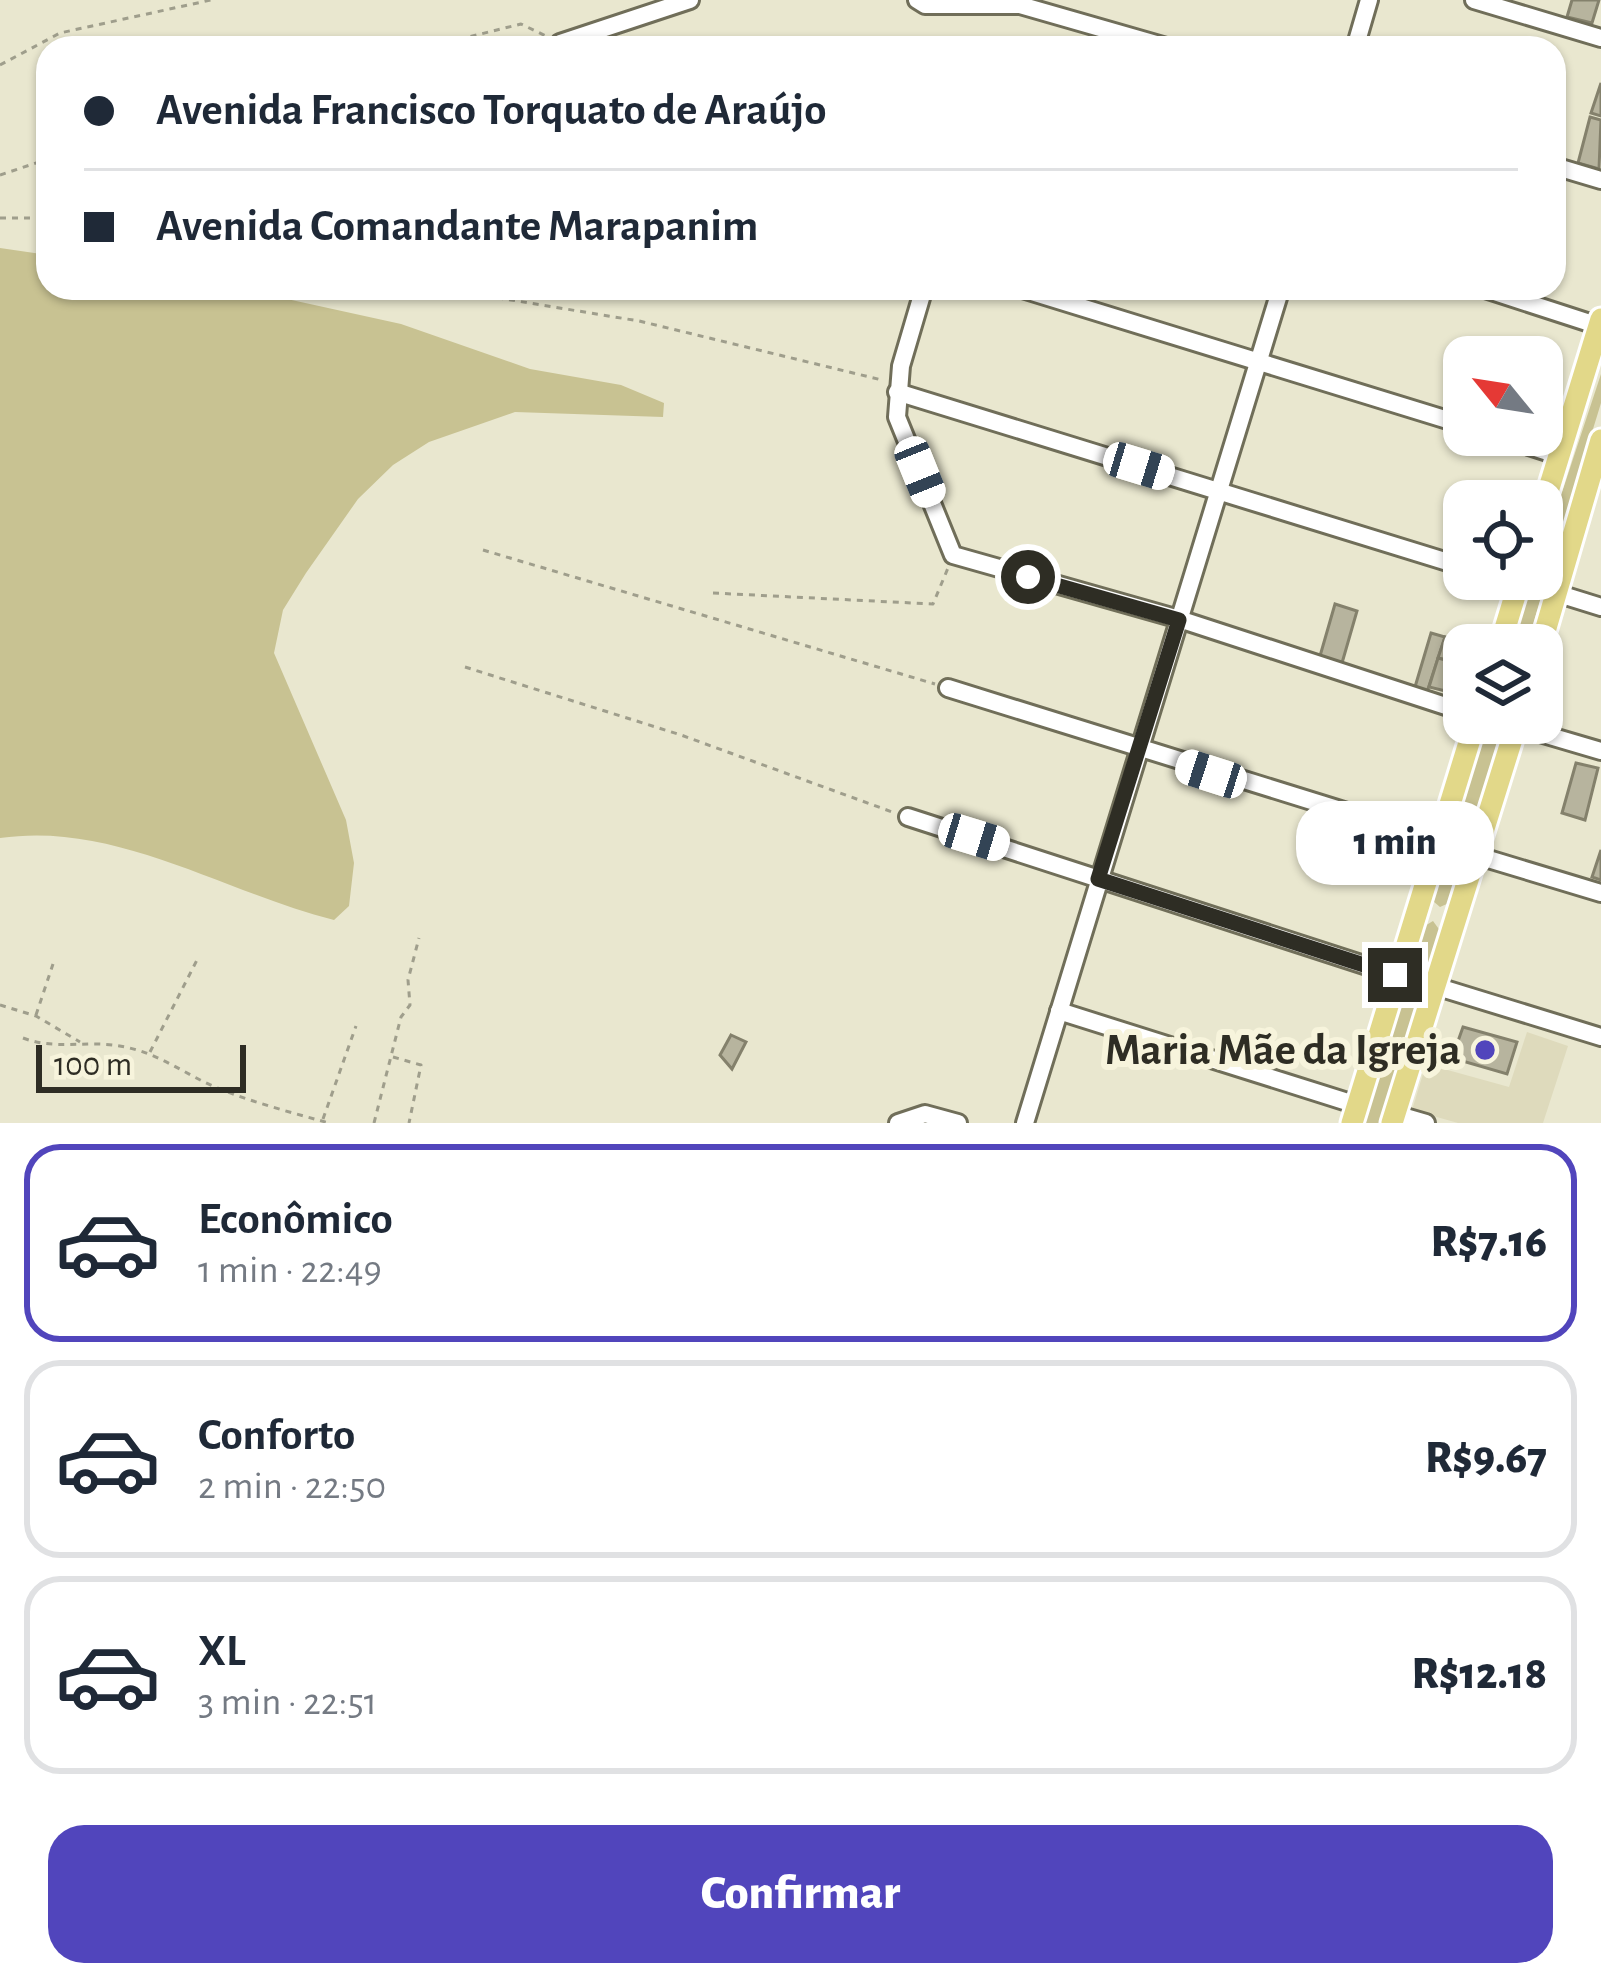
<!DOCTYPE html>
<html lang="pt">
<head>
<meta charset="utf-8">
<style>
  :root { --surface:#fff; --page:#f2f2f3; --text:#1f2937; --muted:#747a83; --line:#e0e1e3; --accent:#5145bc }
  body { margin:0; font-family:"Alegreya Sans",sans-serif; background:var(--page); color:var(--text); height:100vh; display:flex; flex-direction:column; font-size:45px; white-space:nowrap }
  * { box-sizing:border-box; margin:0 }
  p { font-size:39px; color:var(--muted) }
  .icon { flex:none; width:66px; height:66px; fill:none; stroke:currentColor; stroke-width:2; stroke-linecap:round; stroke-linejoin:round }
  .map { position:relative; height:1123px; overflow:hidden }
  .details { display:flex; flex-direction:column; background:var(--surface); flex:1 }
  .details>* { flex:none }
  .top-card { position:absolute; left:36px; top:36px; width:1530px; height:264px; border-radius:36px; box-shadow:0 3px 9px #0004; display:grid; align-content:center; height:264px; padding:0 48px; background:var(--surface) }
  .needle { width:78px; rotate:300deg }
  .buttons { position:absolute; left:1443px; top:336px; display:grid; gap:24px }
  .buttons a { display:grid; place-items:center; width:120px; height:120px; border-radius:24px; background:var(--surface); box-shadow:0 3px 9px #0004; font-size:60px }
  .scale { position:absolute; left:36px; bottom:30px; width:210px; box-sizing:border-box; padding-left:12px; border:6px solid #2e2d24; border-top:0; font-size:33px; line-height:42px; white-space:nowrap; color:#2e2d24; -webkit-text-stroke:9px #f7f4dc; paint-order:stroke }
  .end { position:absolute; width:54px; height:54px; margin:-27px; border:15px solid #2e2d24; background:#fff; box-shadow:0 0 0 6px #fff }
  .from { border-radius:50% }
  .bubble { position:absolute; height:84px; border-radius:36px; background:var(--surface); box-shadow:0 3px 9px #0004; font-size:39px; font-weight:800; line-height:84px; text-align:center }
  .car { position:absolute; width:36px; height:72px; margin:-36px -18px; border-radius:15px; box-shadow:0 0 9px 3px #0007; background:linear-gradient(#fff 24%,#345 0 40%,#fff 0 76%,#345 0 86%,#fff 0) }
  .top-card b { display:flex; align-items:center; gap:42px; height:114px; font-size:45px }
  .top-card b+b { border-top:3px solid var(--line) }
  .top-card i { width:30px; height:30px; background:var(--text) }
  ul { padding:21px 0 0; list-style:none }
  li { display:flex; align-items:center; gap:36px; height:198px; margin:0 24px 18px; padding:0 24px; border:6px solid var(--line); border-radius:36px }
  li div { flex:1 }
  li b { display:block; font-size:45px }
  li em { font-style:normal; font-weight:800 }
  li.current { border-color:var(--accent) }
  li>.icon { width:108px; height:108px; stroke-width:1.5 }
  .action { display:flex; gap:24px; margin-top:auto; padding:24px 48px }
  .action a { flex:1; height:138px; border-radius:36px; background:var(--accent); color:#fff; font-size:48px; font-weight:800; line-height:138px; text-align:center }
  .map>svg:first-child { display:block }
  .built { fill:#dedabc }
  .green { fill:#c8c292 }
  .building { fill:#b7b49e; stroke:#84816c; stroke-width:3 }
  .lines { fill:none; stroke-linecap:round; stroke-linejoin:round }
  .minor-casing { stroke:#706e59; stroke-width:22 }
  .major-casing { stroke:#fff; stroke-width:27 }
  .path { stroke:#9f9e8c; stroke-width:3; stroke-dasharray:6 6; stroke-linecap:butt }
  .minor { stroke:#fff; stroke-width:16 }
  .major { stroke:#e2d889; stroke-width:21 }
  .route { stroke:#2e2d24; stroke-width:15 }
  .poi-dot { fill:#5145bc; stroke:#f7f4dc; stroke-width:4.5 }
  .labels { text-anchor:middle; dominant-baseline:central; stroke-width:12; stroke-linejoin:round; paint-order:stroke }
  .poi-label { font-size:45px; font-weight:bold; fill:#2e2d24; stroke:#f7f4dc; text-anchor:end }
</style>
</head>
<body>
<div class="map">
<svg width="1601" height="1123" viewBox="0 0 1601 1123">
  <rect width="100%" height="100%" fill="#e9e7cf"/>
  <path class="built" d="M1527,1032L1568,1046L1543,1123H1458L1412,1110L1426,1064L1509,1087Z"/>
  <g class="green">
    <path d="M0,248L48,255V288H237L401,324L530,369L621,385L664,403L663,417L515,412L429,442L393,465L358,499L306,573L283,610L274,653L346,820L354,863L349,906L334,920C223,892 116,821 0,838Z"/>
    <path d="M1601,374V403L1527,644L1520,645L1514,639L1534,579H1542V553Z"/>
    <path d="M1487,723H1503L1449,903L1440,907L1433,901Z"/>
    <path d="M1433,921L1441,932L1381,1123H1363L1423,927Z"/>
  </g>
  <g class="building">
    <path d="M1572,0H1599L1592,23L1567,17Z"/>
    <path d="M1601,83V116L1591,113Z"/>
    <path d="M1590,117L1601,120L1599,169L1578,163Z"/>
    <path d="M1335,604L1357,611L1342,663L1320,656Z"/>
    <path d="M1431,633L1445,637L1427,692L1415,687Z"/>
    <path d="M1445,637L1472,645H1464V665L1438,658Z"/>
    <path d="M1438,658L1464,665L1462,695L1429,687Z"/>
    <path d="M1576,763L1598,768L1585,820L1562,813Z"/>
    <path d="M1601,850V880L1592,877Z"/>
    <path d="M1463,1027L1517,1042L1507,1074L1452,1058Z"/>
    <path d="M731,1035L746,1042L732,1069L720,1055Z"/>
  </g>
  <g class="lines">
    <g class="minor-casing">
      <g id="minor">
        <path d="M917,0L925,5H1020L1170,48"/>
        <path d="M1474,0L1601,38"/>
        <path d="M560,43L690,0"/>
        <path d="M1355,48L1369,0"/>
        <path d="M1554,166L1601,180"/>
        <path d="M924,288L901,366L897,417L953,555L1179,619L1464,712"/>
        <path d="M1019,288L1464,425"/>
        <path d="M1482,288L1599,326"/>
        <path d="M897,392L1464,567"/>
        <path d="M1495,435L1560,456"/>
        <path d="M1556,593L1601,607"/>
        <path d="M948,688L1437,840"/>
        <path d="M1516,726L1601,751"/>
        <path d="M908,817L1395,975"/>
        <path d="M1475,855L1601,893"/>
        <path d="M1435,986L1601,1037"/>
        <path d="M1059,1011L1357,1105"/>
        <path d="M1395,1114L1426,1123"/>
        <path d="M898,1123L925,1114L958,1123"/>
        <path d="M1025,1123L1281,288"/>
      </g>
    </g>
    <g class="major-casing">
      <g id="major">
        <path d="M1542,511L1601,319"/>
        <path d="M1500,645L1520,579"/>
        <path d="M1541,645L1601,440"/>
        <path d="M1352,1123L1475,723"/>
        <path d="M1392,1123L1517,723"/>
      </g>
    </g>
    <g class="path">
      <path d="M424,48L521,24L548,37"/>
      <path d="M0,65L60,33L211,0"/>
      <path d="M0,175L48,159"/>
      <path d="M0,218H48"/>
      <path d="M438,288L639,321L882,380"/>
      <path d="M483,550L935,684"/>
      <path d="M713,593L933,604L948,568"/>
      <path d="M465,667L681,735L895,813"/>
      <path d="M0,1005L36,1016L80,1042"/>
      <path d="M36,1015L53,964"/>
      <path d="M23,1038C57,1051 89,1039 125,1047C161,1054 187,1076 220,1089C255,1103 293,1113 329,1123"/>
      <path d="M150,1052L197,960"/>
      <path d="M393,1057L421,1065L409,1123"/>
      <path d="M323,1119L356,1026"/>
      <path d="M374,1123L401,1017L410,1005L408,980L419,938"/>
    </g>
    <use href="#minor" class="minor"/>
    <use href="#major" class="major"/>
  </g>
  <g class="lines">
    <path class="route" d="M1028,577L1179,620L1098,879L1395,975"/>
  </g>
  <circle class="poi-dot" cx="1485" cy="1050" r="12"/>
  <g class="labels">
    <g class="poi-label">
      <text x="1461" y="1050">Maria Mãe da Igreja</text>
    </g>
  </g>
</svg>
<div class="buttons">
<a><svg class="needle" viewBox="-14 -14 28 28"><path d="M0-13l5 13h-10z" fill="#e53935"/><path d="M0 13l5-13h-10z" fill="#747a83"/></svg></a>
<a><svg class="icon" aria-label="locate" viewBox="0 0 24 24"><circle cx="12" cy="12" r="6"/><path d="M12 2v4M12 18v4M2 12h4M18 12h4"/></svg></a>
<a><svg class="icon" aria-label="layers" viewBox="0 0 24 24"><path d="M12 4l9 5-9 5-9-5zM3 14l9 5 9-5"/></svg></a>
</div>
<div class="scale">100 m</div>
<i class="end from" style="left:1028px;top:577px"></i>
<i class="end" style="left:1395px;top:975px"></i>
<div class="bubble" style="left:1296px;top:801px;width:198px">1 min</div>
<i class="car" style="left:1139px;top:466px;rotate:107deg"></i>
<i class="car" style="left:920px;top:472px;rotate:158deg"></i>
<i class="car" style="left:1211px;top:774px;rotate:288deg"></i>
<i class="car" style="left:974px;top:837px;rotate:107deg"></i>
<div class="top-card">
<b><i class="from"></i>Avenida Francisco Torquato de Araújo</b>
<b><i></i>Avenida Comandante Marapanim</b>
</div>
</div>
<section class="details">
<ul>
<li class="current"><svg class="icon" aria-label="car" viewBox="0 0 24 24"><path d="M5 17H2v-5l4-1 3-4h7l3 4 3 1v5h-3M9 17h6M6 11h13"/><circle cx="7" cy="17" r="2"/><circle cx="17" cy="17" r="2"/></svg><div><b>Econômico</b><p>1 min · 22:49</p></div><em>R$7.16</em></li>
<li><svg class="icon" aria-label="car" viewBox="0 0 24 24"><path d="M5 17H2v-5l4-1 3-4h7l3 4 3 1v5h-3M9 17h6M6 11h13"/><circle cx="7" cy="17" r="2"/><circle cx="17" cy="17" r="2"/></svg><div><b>Conforto</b><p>2 min · 22:50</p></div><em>R$9.67</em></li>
<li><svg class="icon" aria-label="car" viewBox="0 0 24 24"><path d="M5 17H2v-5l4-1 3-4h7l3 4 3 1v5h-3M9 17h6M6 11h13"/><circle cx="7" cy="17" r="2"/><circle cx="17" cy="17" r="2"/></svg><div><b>XL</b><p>3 min · 22:51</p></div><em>R$12.18</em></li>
</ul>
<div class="action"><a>Confirmar</a></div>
</section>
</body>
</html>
